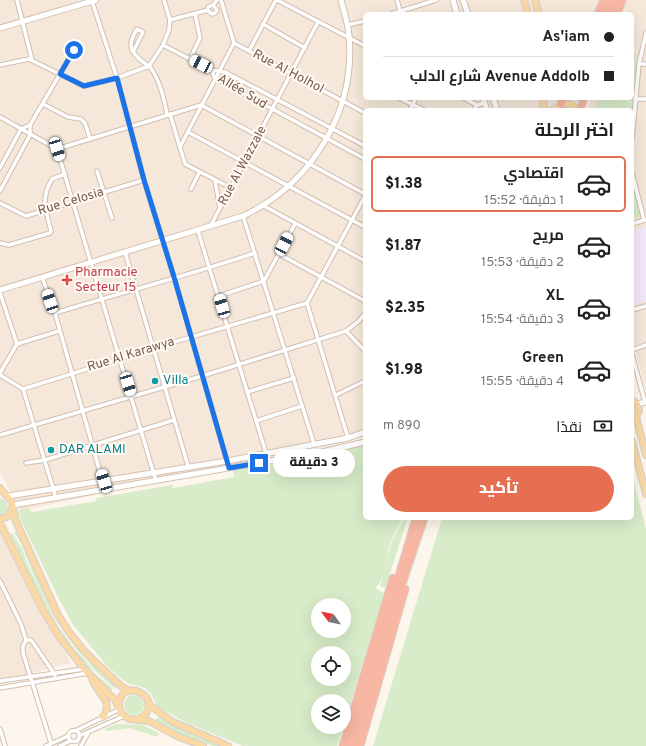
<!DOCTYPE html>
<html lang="ar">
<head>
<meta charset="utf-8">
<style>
  :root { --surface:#fff; --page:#f2f2f2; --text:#222; --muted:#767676; --line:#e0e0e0; --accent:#e76f51 }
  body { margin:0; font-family:Overpass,Cairo,sans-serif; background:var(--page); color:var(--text); direction:rtl; height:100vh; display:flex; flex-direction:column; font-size:15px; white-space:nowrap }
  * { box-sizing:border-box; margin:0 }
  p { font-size:13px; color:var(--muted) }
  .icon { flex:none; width:22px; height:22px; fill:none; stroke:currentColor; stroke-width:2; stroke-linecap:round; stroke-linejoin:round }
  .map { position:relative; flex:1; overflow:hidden; direction:ltr }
  .details { position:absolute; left:363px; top:108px; width:271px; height:412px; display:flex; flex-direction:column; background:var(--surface); border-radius:6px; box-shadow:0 4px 16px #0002; direction:rtl }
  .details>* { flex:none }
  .banner { position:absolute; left:363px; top:12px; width:271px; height:88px; border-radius:6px; box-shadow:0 4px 16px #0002; direction:rtl; display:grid; align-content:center; height:88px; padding:0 20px; background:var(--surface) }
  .needle { width:26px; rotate:303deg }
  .controls { position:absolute; left:311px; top:598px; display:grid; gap:8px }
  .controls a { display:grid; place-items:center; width:40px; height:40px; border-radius:50%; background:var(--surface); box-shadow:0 4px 16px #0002; font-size:20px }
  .end { position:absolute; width:18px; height:18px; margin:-9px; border:5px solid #1a73e8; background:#fff; box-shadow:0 0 0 2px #fff }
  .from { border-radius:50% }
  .bubble { position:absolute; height:28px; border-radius:14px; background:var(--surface); box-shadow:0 4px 16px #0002; font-size:13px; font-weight:800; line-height:28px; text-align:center; direction:rtl }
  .car { position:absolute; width:12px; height:24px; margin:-12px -6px; border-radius:5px; box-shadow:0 0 3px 1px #0007; background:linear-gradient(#fff 24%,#345 0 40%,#fff 0 76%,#345 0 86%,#fff 0) }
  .banner b { display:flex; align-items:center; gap:14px; height:38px; font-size:15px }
  .banner b+b { border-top:1px solid var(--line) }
  .banner i { width:10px; height:10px; background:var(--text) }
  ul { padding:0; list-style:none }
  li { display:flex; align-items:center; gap:12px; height:56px; margin:0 8px 6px; padding:0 12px; border:2px solid transparent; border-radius:6px }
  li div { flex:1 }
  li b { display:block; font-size:15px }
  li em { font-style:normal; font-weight:800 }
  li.current { border-color:var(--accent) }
  li>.icon { width:36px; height:36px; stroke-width:1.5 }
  h2 { padding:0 20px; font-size:18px; line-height:48px }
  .pay { display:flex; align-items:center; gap:10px; height:44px; padding:0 20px; font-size:15px }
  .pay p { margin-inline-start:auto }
  .action { display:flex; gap:8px; margin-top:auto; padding:8px 20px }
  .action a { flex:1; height:46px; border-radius:24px; background:var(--accent); color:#fff; font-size:16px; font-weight:800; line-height:46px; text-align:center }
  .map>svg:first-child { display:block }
  .residential { fill:#f5e8da }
  .education { fill:#f3e8fa }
  .green { fill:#d8ecc9; fill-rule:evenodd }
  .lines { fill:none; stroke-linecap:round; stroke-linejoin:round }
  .highway-tunnel { stroke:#dcd0c4; stroke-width:7; stroke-dasharray:7 3.5; stroke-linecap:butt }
  .street-casing { stroke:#d1beb0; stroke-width:5.5 }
  .secondary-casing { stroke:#d6c0b0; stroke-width:7 }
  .primary-casing { stroke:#dad1cd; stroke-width:8 }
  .highway-casing { stroke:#dad1cd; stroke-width:9 }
  .street { stroke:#fff; stroke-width:3.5 }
  .secondary { stroke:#fff; stroke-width:5 }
  .primary { stroke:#fbd9a5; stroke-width:5.5 }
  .highway { stroke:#f7b7a3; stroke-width:7 }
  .route { stroke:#1a73e8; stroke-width:5 }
  .health-dot { fill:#e0444e; stroke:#fffaf3; stroke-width:1.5 }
  .culture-dot { fill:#0f9aa8; stroke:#fffaf3; stroke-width:1.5 }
  .labels { text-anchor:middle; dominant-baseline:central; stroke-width:4; stroke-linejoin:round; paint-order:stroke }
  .street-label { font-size:13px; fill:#7a5c4d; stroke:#fffaf3 }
  .health-label { font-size:13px; fill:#be3a42; stroke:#fffaf3; text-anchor:start }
  .culture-label { font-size:13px; fill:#0d838f; stroke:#fffaf3; text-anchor:start }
</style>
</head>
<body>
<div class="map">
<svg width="646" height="746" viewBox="0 0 646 746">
  <rect width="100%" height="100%" fill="#fdf6ec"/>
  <g class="residential">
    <path d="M0,0H601L595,14H365V98H561L556,110H365V436L20,511L0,472Z"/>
    <path d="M626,0H646V391L632,337V110H588L591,98H632V14H620Z"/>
    <path d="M0,530L22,575L71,663L0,682Z"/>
  </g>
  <path class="education" d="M646,227V301L632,305V231Z"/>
  <g class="green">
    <path d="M632,52L637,55L632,122V110H594L599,98H632Z"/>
    <path d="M632,184L634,185L640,216L632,218Z"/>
    <path d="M365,444V518H402C400,526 394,533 391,541C386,555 386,579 375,588L384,593L344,725V701H318V727H343L337,746H243L187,723L157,706L151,694L145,688L127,683L108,667L74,626L59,599L18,514L19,510L28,507L32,512L96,501V498L172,485L173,488L234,477L233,470L340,452ZM318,605H344V631H318ZM318,653H344V679H318Z"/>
    <path d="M632,474L646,529V746H373L442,518H632Z"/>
    <path d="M0,498L6,501L8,507L5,513L0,515Z"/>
    <path d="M404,518H408L385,588L380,586L392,541Z"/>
    <path d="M17,531L42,584L87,657L116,686L114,688L93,669L87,659L75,648L57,621L32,572L22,545L14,532Z"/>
    <path d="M12,533L22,548L30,571L41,590L57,624L74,649L86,660L93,672L113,689L111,691C62,648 38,592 10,534Z"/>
    <circle cx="134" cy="705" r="10"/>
    <path d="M158,717L182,730L219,746H213L182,735L155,721Z"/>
    <path d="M116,724L143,725L159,733L157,737L130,728L106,731L105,729Z"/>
  </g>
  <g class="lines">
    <g class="highway-tunnel">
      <path d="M565,110L570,98"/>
      <path d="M571,110L576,98"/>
    </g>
    <g class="street-casing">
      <g id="street">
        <path d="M17,0L32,60"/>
        <path d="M277,0L365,46"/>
        <path d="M397,0L401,14"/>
        <path d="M92,1L117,78L144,180L174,277L229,468"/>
        <path d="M213,5L217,10L215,13L212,14L208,11V7L213,5L217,0"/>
        <path d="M391,14L436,0"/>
        <path d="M170,20L208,10"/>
        <path d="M263,24L305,48"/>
        <path d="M347,25L365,21"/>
        <path d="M234,43L365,113"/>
        <path d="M163,45L211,70L225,72L365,146"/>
        <path d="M249,51L276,0"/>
        <path d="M133,52L143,32L137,29C128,44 128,50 143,62C145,64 148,65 150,67C160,80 164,99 167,114"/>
        <path d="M190,59L200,38L195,14"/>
        <path d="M639,64H646"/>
        <path d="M0,65L29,59L84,86L117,78L149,66L163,45L169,30L170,20L164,0"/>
        <path d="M211,70L215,78L365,159"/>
        <path d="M399,98L424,110"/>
        <path d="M464,98L477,105"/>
        <path d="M635,99H646"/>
        <path d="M43,104L68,117L81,119L85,123L90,139"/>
        <path d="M410,110L416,98"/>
        <path d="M474,110L477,105L485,103"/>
        <path d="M170,114L185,164L231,188"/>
        <path d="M0,117L57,149L201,105L365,194"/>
        <path d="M30,125L74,50"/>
        <path d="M188,132L365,227"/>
        <path d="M632,138L639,64L646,33"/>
        <path d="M180,147L234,43L221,0"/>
        <path d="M57,149L156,481"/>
        <path d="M0,168L21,129L30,125"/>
        <path d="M97,171L112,218"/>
        <path d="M632,173L644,220"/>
        <path d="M215,181L220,208"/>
        <path d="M191,189L199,173"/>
        <path d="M0,191L30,135V125"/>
        <path d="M0,203L26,216L144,180"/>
        <path d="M264,206L365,261"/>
        <path d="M243,216L314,444"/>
        <path d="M632,224L645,220"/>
        <path d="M211,225L318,22"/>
        <path d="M198,231L266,453"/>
        <path d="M0,243L9,245L50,233L51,231C46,210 40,199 52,179L65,174"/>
        <path d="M125,252L188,466"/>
        <path d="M279,254L365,301"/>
        <path d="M42,277L55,313L105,490"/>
        <path d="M0,293L17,344"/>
        <path d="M219,296L264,281L295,224"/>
        <path d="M307,303L348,438"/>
        <path d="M632,310L646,306"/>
        <path d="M55,313C121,293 189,275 255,253"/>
        <path d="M346,331L365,351"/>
        <path d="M632,350L646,345"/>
        <path d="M632,354L645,402"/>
        <path d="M0,373L17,344L59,331"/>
        <path d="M0,375L23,389L56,498"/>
        <path d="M23,389L154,348L307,303L365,196"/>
        <path d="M247,392L294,378"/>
        <path d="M336,395L365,381"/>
        <path d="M256,421L302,406"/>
        <path d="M0,435L202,376L346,331L359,321L365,313"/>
        <path d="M26,463L45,460L174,420"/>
        <path d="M0,581L21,624L26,640L23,646V653L51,743"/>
        <path d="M26,640H31L34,644L55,675"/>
        <path d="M0,681L84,669"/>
        <path d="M0,688L88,673"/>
        <path d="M0,729L5,746"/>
        <circle cx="74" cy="736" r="5.5"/>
        <path d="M75,731L120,709"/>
        <path d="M79,736L124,716"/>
        <path d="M46,746L68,736"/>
        <path d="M60,746L70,741"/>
        <path d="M81,746L88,733"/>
      </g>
    </g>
    <g class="secondary-casing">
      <g id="secondary">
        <path d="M453,0L457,14"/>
        <path d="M463,0L468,14"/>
        <path d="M0,28L96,0"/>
        <path d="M483,98L487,110"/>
        <path d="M493,98L497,110"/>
        <path d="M0,290L243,216C311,184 356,112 349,36C348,23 344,12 341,0"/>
        <path d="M637,404L646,402"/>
        <path d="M8,496L227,461L348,438L365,432"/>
        <path d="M13,505L322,452L365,442"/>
      </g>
    </g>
    <g class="primary-casing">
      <g id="primary">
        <path d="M524,0L528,14"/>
        <path d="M535,0L539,14"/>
        <path d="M543,98L544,110"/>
        <path d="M553,110L565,103L573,105L575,110"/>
        <path d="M632,400L637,404L639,411L636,417L632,420"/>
        <path d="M636,417L646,455"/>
        <path d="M632,441L646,494"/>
        <path d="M0,488L12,502L15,519L58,615L69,632L86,653L107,673L121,686L130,691"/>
        <path d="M0,519L7,517L12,509"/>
        <path d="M0,523L43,610L58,635L84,669L115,700L122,714L129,719L149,721L177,736L203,746"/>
        <path d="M92,679C96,693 115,701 103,717"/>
        <path d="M148,704L173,722L228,746"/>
        <path d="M119,706C120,672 170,701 139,719"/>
      </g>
    </g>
    <g class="highway-casing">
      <g id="highway">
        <path d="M598,14L604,0"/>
        <path d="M604,14L610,0"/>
        <path d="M610,14L616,0"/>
        <path d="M617,14L622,0"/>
        <path d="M561,104L564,98"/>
        <path d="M580,110L584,98"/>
        <path d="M343,746L393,578"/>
        <path d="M349,746L416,518"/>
        <path d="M354,746L398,596L424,518"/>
        <path d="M360,746L405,589"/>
      </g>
    </g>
    <use href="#street" class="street"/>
    <use href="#secondary" class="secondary"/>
    <use href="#primary" class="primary"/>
    <use href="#highway" class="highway"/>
  </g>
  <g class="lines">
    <path class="route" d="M74,50L60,74L84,86L117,78L144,180L174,277L229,468L259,463"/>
  </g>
  <path class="health-dot" d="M65 274h4v4h4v4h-4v4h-4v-4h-4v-4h4z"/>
  <g class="culture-dot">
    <circle cx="155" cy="381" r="4"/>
    <circle cx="51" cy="450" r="4"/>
  </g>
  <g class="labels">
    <g class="street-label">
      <text transform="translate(288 72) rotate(28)">Rue Al Holhol</text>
      <text transform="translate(242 92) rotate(31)">Allée Sud</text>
      <text transform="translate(243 166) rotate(-62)">Rue Al Wazzale</text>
      <text transform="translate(71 202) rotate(-17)">Rue Celosia</text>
      <text transform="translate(131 355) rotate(-17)">Rue Al Karawya</text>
    </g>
    <g class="health-label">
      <text x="75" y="273">Pharmacie<tspan x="75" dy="15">Secteur 15</tspan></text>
    </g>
    <g class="culture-label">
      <text x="163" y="381">Villa</text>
      <text x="59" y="450">DAR ALAMI</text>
    </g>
  </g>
</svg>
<div class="controls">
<a><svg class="needle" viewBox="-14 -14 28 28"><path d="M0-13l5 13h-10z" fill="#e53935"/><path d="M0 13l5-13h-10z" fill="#767676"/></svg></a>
<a><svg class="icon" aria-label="locate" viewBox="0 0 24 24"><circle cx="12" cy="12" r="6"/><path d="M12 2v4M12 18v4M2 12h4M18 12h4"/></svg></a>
<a><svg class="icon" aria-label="layers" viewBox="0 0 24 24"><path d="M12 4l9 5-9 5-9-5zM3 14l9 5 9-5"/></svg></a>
</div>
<i class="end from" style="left:74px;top:50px"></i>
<i class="end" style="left:259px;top:463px"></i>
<div class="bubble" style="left:273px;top:449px;width:82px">3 دقيقة</div>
<i class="car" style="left:201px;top:64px;rotate:297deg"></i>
<i class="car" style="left:57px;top:149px;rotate:163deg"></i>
<i class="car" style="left:284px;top:244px;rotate:27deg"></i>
<i class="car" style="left:50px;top:301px;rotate:342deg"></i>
<i class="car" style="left:222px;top:306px;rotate:344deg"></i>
<i class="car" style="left:128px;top:384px;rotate:163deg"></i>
<i class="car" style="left:104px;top:481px;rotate:343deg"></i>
<div class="banner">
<b><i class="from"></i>As'iam</b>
<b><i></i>Avenue Addolb شارع الدلب</b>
</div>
<section class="details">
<h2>اختر الرحلة</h2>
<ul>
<li class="current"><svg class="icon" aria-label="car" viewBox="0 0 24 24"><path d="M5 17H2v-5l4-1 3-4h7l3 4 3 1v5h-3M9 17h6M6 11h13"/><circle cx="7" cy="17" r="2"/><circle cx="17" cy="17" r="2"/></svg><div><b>اقتصادي</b><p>1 دقيقة · 15:52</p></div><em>$1.38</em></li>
<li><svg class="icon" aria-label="car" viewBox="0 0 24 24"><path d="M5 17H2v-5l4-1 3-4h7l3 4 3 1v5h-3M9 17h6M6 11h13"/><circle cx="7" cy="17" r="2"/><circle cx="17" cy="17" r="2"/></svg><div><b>مريح</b><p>2 دقيقة · 15:53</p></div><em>$1.87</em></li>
<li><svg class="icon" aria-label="car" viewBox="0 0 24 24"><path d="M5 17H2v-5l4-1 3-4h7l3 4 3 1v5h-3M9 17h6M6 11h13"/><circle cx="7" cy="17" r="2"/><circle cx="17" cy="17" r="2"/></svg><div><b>XL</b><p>3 دقيقة · 15:54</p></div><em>$2.35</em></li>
<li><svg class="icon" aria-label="car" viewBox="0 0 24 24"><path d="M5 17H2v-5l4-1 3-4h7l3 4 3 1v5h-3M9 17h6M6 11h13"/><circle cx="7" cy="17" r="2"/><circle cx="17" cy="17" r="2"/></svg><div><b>Green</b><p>4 دقيقة · 15:55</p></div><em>$1.98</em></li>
</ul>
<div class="pay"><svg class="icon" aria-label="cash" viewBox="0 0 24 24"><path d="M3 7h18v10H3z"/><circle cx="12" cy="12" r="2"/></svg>نقدًا<p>890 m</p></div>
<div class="action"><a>تأكيد</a></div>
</section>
</div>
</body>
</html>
